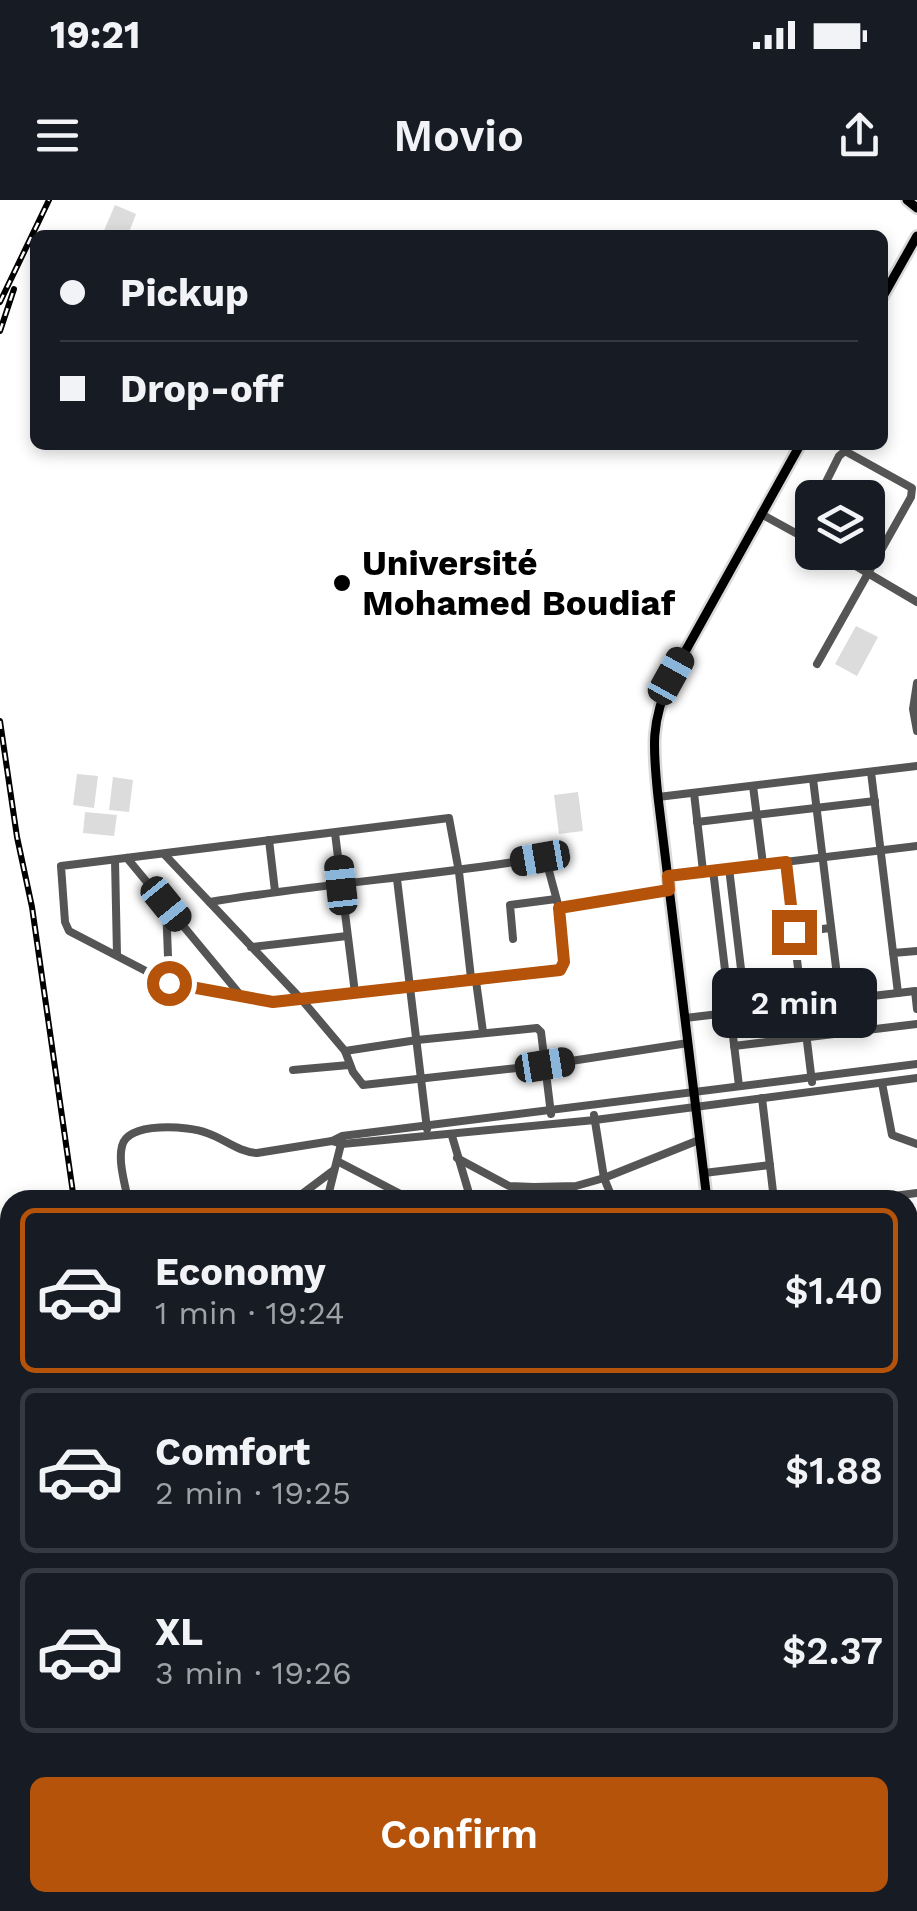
<!DOCTYPE html>
<html lang="en">
<head>
<meta charset="utf-8">
<style>
  :root { --surface:#171b24; --page:#242831; --text:#f1f3f6; --muted:#9ea1a6; --line:#363941; --accent:#b45309 }
  body { margin:0; font-family:"Work Sans",sans-serif; background:var(--page); color:var(--text); height:100vh; display:flex; flex-direction:column; font-size:38px; white-space:nowrap }
  * { box-sizing:border-box; margin:0 }
  p { font-size:32px; color:var(--muted) }
  .icon { flex:none; width:55px; height:55px; fill:none; stroke:currentColor; stroke-width:2; stroke-linecap:round; stroke-linejoin:round }
  .map { position:relative; flex:1; overflow:hidden }
  .sheet { position:absolute; left:0px; top:990px; width:918px; height:722px; display:flex; flex-direction:column; background:var(--surface); border-radius:30px 30px 0 0; box-shadow:0 5px 15px #0003 }
  .sheet>* { flex:none }
  .guide { position:absolute; left:30px; top:30px; width:858px; height:220px; border-radius:15px; box-shadow:0 5px 15px #0003; display:grid; align-content:center; height:220px; padding:0 30px; background:var(--surface) }
  .tools { position:absolute; left:795px; top:280px; display:grid; gap:20px }
  .tools a { display:grid; place-items:center; width:90px; height:90px; border-radius:15px; background:var(--surface); box-shadow:0 5px 15px #0003; font-size:50px }
  .end { position:absolute; width:45px; height:45px; margin:-22px; border:12px solid #b45309; background:#fff; box-shadow:0 0 0 5px #fff }
  .from { border-radius:50% }
  .bubble { position:absolute; height:70px; border-radius:15px; background:var(--surface); box-shadow:0 5px 15px #0003; font-size:32px; font-weight:600; line-height:70px; text-align:center }
  .car { position:absolute; width:30px; height:60px; margin:-30px -15px; border-radius:12px; box-shadow:0 0 8px 2px #0007; background:linear-gradient(#222 24%,#8ab4d8 0 40%,#222 0 76%,#8ab4d8 0 86%,#222 0) }
  .guide b { display:flex; align-items:center; gap:35px; height:95px; font-size:38px }
  .guide b+b { border-top:2px solid var(--line) }
  .guide i { width:25px; height:25px; background:var(--text) }
  ul { padding:18px 0 0; list-style:none }
  li { display:flex; align-items:center; gap:30px; height:165px; margin:0 20px 15px; padding:0 10px; border:5px solid var(--line); border-radius:15px }
  li div { flex:1 }
  li b { display:block; font-size:38px }
  li em { font-style:normal; font-weight:600 }
  li.on { border-color:var(--accent) }
  li>.icon { width:90px; height:90px; stroke-width:1.5 }
  .cta { display:flex; gap:20px; margin-top:auto; padding:20px 30px }
  .cta a { flex:1; height:115px; border-radius:15px; background:var(--accent); color:#fff; font-size:40px; font-weight:600; line-height:115px; text-align:center }
  .status { display:flex; justify-content:space-between; align-items:center; height:70px; padding:0 50px; background:var(--surface); direction:ltr }
  .status svg { height:28px; fill:currentColor }
  header { display:flex; justify-content:space-between; align-items:center; height:130px; padding:0 30px; background:var(--surface); font-size:45px; font-weight:600 }
  .map>svg:first-child { display:block }
  .green { fill:#dcdcdc }
  .lines { fill:none; stroke-linecap:round; stroke-linejoin:round }
  .major-casing { stroke:#dbdbdb; stroke-width:14 }
  .minor { stroke:#555; stroke-width:8 }
  .major { stroke:#000; stroke-width:9 }
  .rail-casing { stroke:#000; stroke-width:6 }
  .rail { stroke:#fff; stroke-width:2.5; stroke-dasharray:8; stroke-linecap:butt }
  .route { stroke:#b45309; stroke-width:12 }
  .poi-dot { fill:#000; stroke:#fff; stroke-width:4 }
  .labels { text-anchor:middle; dominant-baseline:central; stroke-width:8; stroke-linejoin:round; paint-order:stroke }
  .poi-label { font-size:35px; font-weight:bold; fill:#000; stroke:#fff; text-anchor:start }
</style>
</head>
<body>
<div class="status"><b>19:21</b><svg viewBox="0 0 49 12"><path d="M0 12V9h3v3zM5 12V6h3v6zM10 12V3h3v9zM15 12V0h3v12zM26 1h20v11H26zM47 4h2v5h-2z"/></svg></div>
<header><svg class="icon" aria-label="menu" viewBox="0 0 24 24"><path d="M4 6h16M4 12h16M4 18h16"/></svg>Movio<svg class="icon" aria-label="share" viewBox="0 0 24 24"><path d="M12 15V3M7 8l5-5 5 5M5 13v7h14v-7"/></svg></header>
<div class="map">
<svg width="917" height="1711" viewBox="0 0 917 1711">
  <rect width="100%" height="100%" fill="#fff"/>
  <g class="green">
    <path d="M115,5L136,14L128,35H102Z"/>
    <path d="M856,426L878,437L857,476L835,464Z"/>
    <path d="M77,574L98,576L94,608L73,605Z"/>
    <path d="M113,577L133,580L129,612L109,610Z"/>
    <path d="M578,592L583,631L559,634L554,595Z"/>
    <path d="M85,612L117,615L114,636L83,633Z"/>
  </g>
  <g class="lines">
    <g class="major-casing">
      <g id="major">
        <path d="M907,0L917,8"/>
        <path d="M882,98L917,36"/>
        <path d="M707,1000L658,597C653,548 650,523 671,477L800,245"/>
        <path d="M908,1269L917,1278"/>
        <path d="M0,1558L10,1559"/>
      </g>
    </g>
    <g class="minor">
      <path d="M806,291L815,295L821,292L839,256L845,251L912,288L911,297L817,464"/>
      <path d="M761,314L812,342"/>
      <path d="M832,352L917,402"/>
      <path d="M917,483L913,509L917,531"/>
      <path d="M871,572L898,793"/>
      <path d="M813,579L840,800"/>
      <path d="M753,586L763,664"/>
      <path d="M694,593L703,671"/>
      <path d="M658,597L917,566"/>
      <path d="M697,622L875,601"/>
      <path d="M335,633L355,793"/>
      <path d="M269,640L275,691"/>
      <path d="M164,654L302,800L345,851L353,872L363,885L545,865L688,843"/>
      <path d="M127,658L242,797"/>
      <path d="M115,660L117,755"/>
      <path d="M785,662L812,882"/>
      <path d="M729,668L746,811"/>
      <path d="M713,670L739,886"/>
      <path d="M668,676L917,646"/>
      <path d="M397,679L427,929"/>
      <path d="M210,702C319,684 430,676 540,658L546,660L559,708L564,762L560,770L476,781L471,778L302,800H254L169,783L69,731L65,722L61,666L449,618L459,672L471,778"/>
      <path d="M166,704L169,783"/>
      <path d="M559,708L669,690"/>
      <path d="M794,732L831,728"/>
      <path d="M513,739L510,705L556,699"/>
      <path d="M251,747L347,736"/>
      <path d="M893,753L917,751"/>
      <path d="M476,781L483,832"/>
      <path d="M685,818L915,791L917,809"/>
      <path d="M734,846L917,824"/>
      <path d="M345,851L417,840L537,828L541,832L551,914"/>
      <path d="M293,870L349,865"/>
      <path d="M882,883L892,935L917,944"/>
      <path d="M762,898L774,1000"/>
      <path d="M594,915L604,978L613,1000"/>
      <path d="M452,936L471,1000"/>
      <path d="M332,941L342,944L595,920L917,878"/>
      <path d="M457,958L509,986L534,987L538,1000"/>
      <path d="M337,961L412,1000"/>
      <path d="M704,973L770,965"/>
      <path d="M534,987L576,986L604,978L699,940"/>
      <path d="M128,1000C125,984 118,962 122,946C128,921 189,926 207,933C225,939 238,952 257,953L332,941L342,936L917,864"/>
      <path d="M294,1000L334,970"/>
      <path d="M327,1000L342,940"/>
      <path d="M551,1000L573,988"/>
      <path d="M862,1000L917,993"/>
      <path d="M908,1109L917,1108"/>
      <path d="M0,1175L10,1186"/>
      <path d="M908,1219L917,1218"/>
      <path d="M908,1326L917,1335"/>
      <path d="M908,1419L917,1410"/>
      <path d="M908,1441L917,1451"/>
      <path d="M908,1507L917,1497"/>
      <path d="M908,1519L917,1528"/>
      <path d="M908,1591L917,1580"/>
      <path d="M908,1601L917,1610"/>
      <path d="M908,1666L917,1657"/>
      <path d="M341,1702L350,1711"/>
      <path d="M598,1702L607,1711"/>
      <path d="M686,1702L696,1711"/>
      <path d="M782,1702L791,1711"/>
      <path d="M808,1702L809,1711L862,1704"/>
      <path d="M864,1709L871,1702"/>
      <path d="M425,1711L433,1702"/>
      <path d="M663,1711L671,1702"/>
    </g>
    <use href="#major" class="major"/>
    <g class="rail-casing">
      <g id="rail">
        <path d="M0,102L49,0"/>
        <path d="M0,131L14,89"/>
        <path d="M0,521L17,637L32,707L74,1000"/>
        <path d="M170,1702L172,1711"/>
      </g>
    </g>
    <use href="#rail" class="rail"/>
  </g>
  <g class="lines">
    <path class="route" d="M169,783L273,802L560,770L564,762L559,708L669,690L668,676L786,662L794,732"/>
  </g>
  <circle class="poi-dot" cx="342" cy="383" r="10"/>
  <g class="labels">
    <g class="poi-label">
      <text x="362" y="363">Université<tspan x="362" dy="40">Mohamed Boudiaf</tspan></text>
    </g>
  </g>
</svg>
<div class="tools">
<a><svg class="icon" aria-label="layers" viewBox="0 0 24 24"><path d="M12 4l9 5-9 5-9-5zM3 14l9 5 9-5"/></svg></a>
</div>
<i class="end from" style="left:169px;top:783px"></i>
<i class="end" style="left:794px;top:732px"></i>
<div class="bubble" style="left:712px;top:768px;width:165px">2 min</div>
<i class="car" style="left:671px;top:476px;rotate:29deg"></i>
<i class="car" style="left:540px;top:658px;rotate:260deg"></i>
<i class="car" style="left:341px;top:685px;rotate:354deg"></i>
<i class="car" style="left:166px;top:704px;rotate:141deg"></i>
<i class="car" style="left:545px;top:865px;rotate:81deg"></i>
<div class="guide">
<b><i class="from"></i>Pickup</b>
<b><i></i>Drop-off</b>
</div>
<section class="sheet">
<ul>
<li class="on"><svg class="icon" aria-label="car" viewBox="0 0 24 24"><path d="M5 17H2v-5l4-1 3-4h7l3 4 3 1v5h-3M9 17h6M6 11h13"/><circle cx="7" cy="17" r="2"/><circle cx="17" cy="17" r="2"/></svg><div><b>Economy</b><p>1 min · 19:24</p></div><em>$1.40</em></li>
<li><svg class="icon" aria-label="car" viewBox="0 0 24 24"><path d="M5 17H2v-5l4-1 3-4h7l3 4 3 1v5h-3M9 17h6M6 11h13"/><circle cx="7" cy="17" r="2"/><circle cx="17" cy="17" r="2"/></svg><div><b>Comfort</b><p>2 min · 19:25</p></div><em>$1.88</em></li>
<li><svg class="icon" aria-label="car" viewBox="0 0 24 24"><path d="M5 17H2v-5l4-1 3-4h7l3 4 3 1v5h-3M9 17h6M6 11h13"/><circle cx="7" cy="17" r="2"/><circle cx="17" cy="17" r="2"/></svg><div><b>XL</b><p>3 min · 19:26</p></div><em>$2.37</em></li>
</ul>
<div class="cta"><a>Confirm</a></div>
</section>
</div>
</body>
</html>
